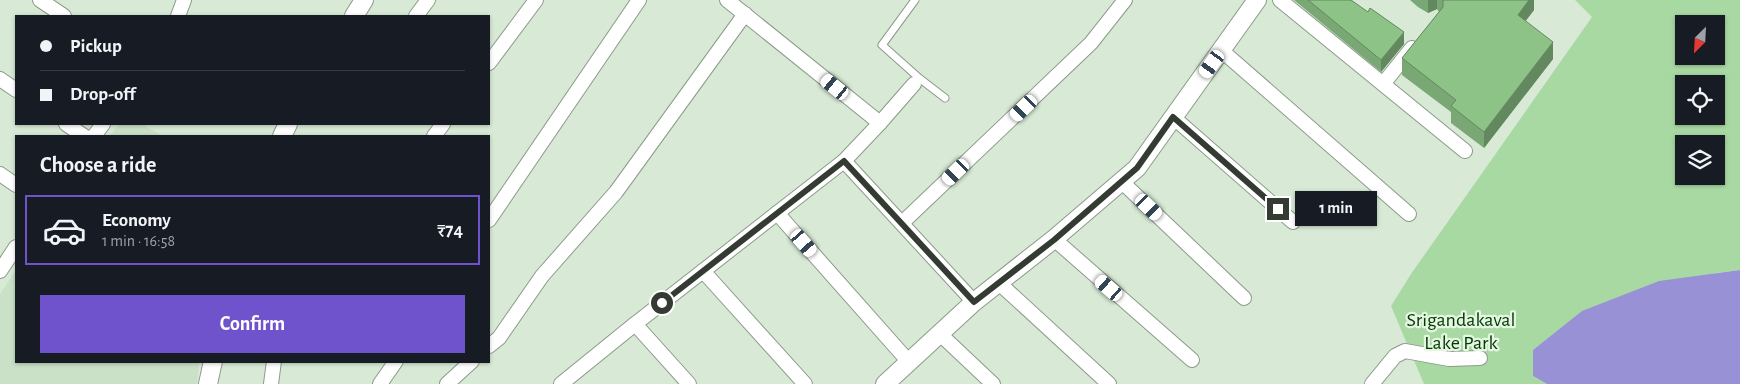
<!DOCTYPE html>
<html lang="en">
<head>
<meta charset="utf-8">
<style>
  :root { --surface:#171b24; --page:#20242c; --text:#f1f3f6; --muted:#9ea1a6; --line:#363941; --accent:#6e53cd }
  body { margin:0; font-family:"Alegreya Sans",sans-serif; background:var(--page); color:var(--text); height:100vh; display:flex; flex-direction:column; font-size:19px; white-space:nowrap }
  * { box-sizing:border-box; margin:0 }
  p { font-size:16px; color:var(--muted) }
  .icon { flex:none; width:28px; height:28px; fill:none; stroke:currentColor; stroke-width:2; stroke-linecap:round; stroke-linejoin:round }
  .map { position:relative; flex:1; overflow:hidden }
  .details { position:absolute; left:15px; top:135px; width:475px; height:228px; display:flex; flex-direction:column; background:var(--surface); border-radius:0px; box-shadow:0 1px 4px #0004 }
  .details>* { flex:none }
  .top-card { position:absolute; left:15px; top:15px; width:475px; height:110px; border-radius:0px; box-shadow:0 1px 4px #0004; display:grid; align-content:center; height:110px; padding:0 25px; background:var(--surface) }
  .needle { width:32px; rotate:204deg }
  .buttons { position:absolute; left:1675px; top:15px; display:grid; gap:10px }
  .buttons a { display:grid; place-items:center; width:50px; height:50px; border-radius:0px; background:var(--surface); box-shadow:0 1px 4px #0004; font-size:25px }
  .end { position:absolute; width:22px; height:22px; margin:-11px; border:6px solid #343b33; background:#fff; box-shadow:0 0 0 2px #fff }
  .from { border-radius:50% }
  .bubble { position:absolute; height:35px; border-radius:0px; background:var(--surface); box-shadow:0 1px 4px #0004; font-size:16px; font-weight:600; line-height:35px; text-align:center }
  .car { position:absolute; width:15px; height:30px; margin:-15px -8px; border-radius:6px; box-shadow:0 0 4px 1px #0007; background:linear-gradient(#fff 24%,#345 0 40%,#fff 0 76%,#345 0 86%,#fff 0) }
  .top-card b { display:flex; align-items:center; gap:18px; height:48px; font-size:19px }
  .top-card b+b { border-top:1px solid var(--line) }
  .top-card i { width:12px; height:12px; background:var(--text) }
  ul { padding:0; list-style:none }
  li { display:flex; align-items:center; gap:15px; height:70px; margin:0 10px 8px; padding:0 15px; border:2px solid transparent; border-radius:0px }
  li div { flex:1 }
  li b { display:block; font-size:19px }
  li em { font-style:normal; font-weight:600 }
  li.active { border-color:var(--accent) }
  li>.icon { width:45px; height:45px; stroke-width:1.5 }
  h2 { padding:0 25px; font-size:22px; line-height:60px }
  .primary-button { display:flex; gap:10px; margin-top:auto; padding:10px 25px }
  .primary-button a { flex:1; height:58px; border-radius:0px; background:var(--accent); color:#fff; font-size:20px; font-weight:600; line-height:58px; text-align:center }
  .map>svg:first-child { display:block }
  .built { fill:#cae1c7 }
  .green { fill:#a9d9a3; fill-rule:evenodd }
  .water { fill:#9991d6 }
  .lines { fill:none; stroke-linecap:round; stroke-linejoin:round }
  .service-casing { stroke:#8b9b89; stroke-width:9 }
  .minor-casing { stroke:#8b9b89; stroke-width:16 }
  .tertiary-casing { stroke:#8b9b89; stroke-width:20 }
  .service { stroke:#fff; stroke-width:7 }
  .minor { stroke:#fff; stroke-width:14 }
  .tertiary { stroke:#fff; stroke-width:18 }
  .wall { fill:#7aa875 }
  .shaded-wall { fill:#63885f }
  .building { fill:#8ec388; stroke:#63885f }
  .route { stroke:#343b33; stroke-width:6 }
  .labels { text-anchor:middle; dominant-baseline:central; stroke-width:4.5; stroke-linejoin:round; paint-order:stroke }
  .park-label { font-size:20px; fill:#003a00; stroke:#e5f6e3 }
</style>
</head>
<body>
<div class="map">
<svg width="1740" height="384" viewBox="0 0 1740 384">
  <rect width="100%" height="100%" fill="#d8e9d6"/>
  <g class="built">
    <path d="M119,124H142L162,136H110Z"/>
    <path d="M16,270V361H199L197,384H0V294Z"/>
  </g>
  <path class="green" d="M1575,0H1740V270L1716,273L1557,332L1533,350V376L1547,384H1424L1391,306L1411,274L1592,17ZM1684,24H1716V56H1684ZM1684,84H1716V116H1684ZM1684,144H1716V176H1684Z"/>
  <path class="water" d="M1740,270V384H1547L1533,376V350L1582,311L1659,281Z"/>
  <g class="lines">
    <g class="service-casing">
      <path id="service" d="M915,0L882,45L919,78L945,98"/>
    </g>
    <g class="minor-casing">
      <g id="minor">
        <path d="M40,0L64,16"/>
        <path d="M727,0L880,123L844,161L974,302"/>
        <path d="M1280,0L1465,151"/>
        <path d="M178,16L184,0"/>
        <path d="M416,16L428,0"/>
        <path d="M1221,50L1409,214"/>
        <path d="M489,63L536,0"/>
        <path d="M0,79L16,90"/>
        <path d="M1383,84L1412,48"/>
        <path d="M1173,117L1293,222"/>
        <path d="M880,123L914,84"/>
        <path d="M66,124L84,136"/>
        <path d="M94,136L103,124"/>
        <path d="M434,136L443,124"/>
        <path d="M0,174L16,185"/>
        <path d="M1121,181L1244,298"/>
        <path d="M777,213L909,362"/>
        <path d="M489,220L639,0"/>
        <path d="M902,223L1091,43L1125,0"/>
        <path d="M1054,239L1192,360"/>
        <path d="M0,271L16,247"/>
        <path d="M703,271L805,384"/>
        <path d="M999,283L1109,384"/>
        <path d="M635,324L844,161"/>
        <path d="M940,334L993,384"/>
        <path d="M489,346L499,338L542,276L616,192L745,14"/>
        <path d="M271,384L274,361"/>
        <path d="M380,384L396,361"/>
        <path d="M447,384L472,361"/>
        <path d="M561,384L635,324L689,384"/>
        <path d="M1372,384L1395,356L1405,351L1449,359L1480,358"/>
      </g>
    </g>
    <g class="tertiary-casing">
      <g id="tertiary">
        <path d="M354,16L364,0"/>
        <path d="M282,136L288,124"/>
        <path d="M208,384L213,361"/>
        <path d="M885,384L974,302L1054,239L1137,168L1257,0"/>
      </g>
    </g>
    <use href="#service" class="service"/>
    <use href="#minor" class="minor"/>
    <use href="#tertiary" class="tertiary"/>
  </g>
  <g class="wall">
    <path d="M1294,0H1351L1404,44L1381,72Z"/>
    <path d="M1410,0H1534V10L1525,21L1553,59L1484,148L1451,123V112L1402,75V58L1439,12L1437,9L1428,13L1418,7Z"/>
  </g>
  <g class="shaded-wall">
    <path d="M1428,0H1437V9L1428,13Z"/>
    <path d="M1529,0H1534V10L1518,31V15Z"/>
    <path d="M1404,32V44L1381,72V60Z"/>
    <path d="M1553,42V59L1484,148V132Z"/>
  </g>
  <g class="building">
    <path d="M1308,0H1351L1368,12L1370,8L1404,32L1381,60Z"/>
    <path d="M1443,0H1529L1518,15L1553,42L1484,132L1451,106L1456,100L1402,58L1443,7Z"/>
  </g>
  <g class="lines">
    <path class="route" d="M662,303L844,161L974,302L1054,240L1137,168L1173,117L1278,209"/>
  </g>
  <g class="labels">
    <g class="park-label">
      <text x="1461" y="320">Srigandakaval<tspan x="1461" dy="23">Lake Park</tspan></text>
    </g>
  </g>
</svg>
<div class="buttons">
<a><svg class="needle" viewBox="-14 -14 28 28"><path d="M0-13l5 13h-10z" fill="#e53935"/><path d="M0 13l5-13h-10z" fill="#9ea1a6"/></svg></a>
<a><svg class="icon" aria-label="locate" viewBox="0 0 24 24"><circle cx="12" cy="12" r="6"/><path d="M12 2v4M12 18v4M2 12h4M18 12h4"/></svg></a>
<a><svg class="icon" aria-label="layers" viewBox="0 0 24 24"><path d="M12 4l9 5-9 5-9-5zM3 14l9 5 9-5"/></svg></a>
</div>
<i class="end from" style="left:662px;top:303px"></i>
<i class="end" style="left:1278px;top:209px"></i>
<div class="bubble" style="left:1295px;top:191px;width:82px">1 min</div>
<i class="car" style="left:1212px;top:64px;rotate:216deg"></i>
<i class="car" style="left:835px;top:87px;rotate:309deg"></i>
<i class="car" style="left:1024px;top:108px;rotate:226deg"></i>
<i class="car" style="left:956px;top:172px;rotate:226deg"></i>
<i class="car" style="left:1149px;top:207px;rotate:134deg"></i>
<i class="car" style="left:804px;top:243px;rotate:139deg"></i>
<i class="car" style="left:1109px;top:288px;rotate:311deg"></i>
<div class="top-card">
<b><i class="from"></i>Pickup</b>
<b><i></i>Drop-off</b>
</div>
<section class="details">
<h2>Choose a ride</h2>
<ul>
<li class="active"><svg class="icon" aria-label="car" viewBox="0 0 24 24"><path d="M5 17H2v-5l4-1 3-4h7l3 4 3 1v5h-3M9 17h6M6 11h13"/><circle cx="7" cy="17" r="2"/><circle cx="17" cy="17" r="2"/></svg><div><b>Economy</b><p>1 min · 16:58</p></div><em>₹74</em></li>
</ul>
<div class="primary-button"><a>Confirm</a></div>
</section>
</div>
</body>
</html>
